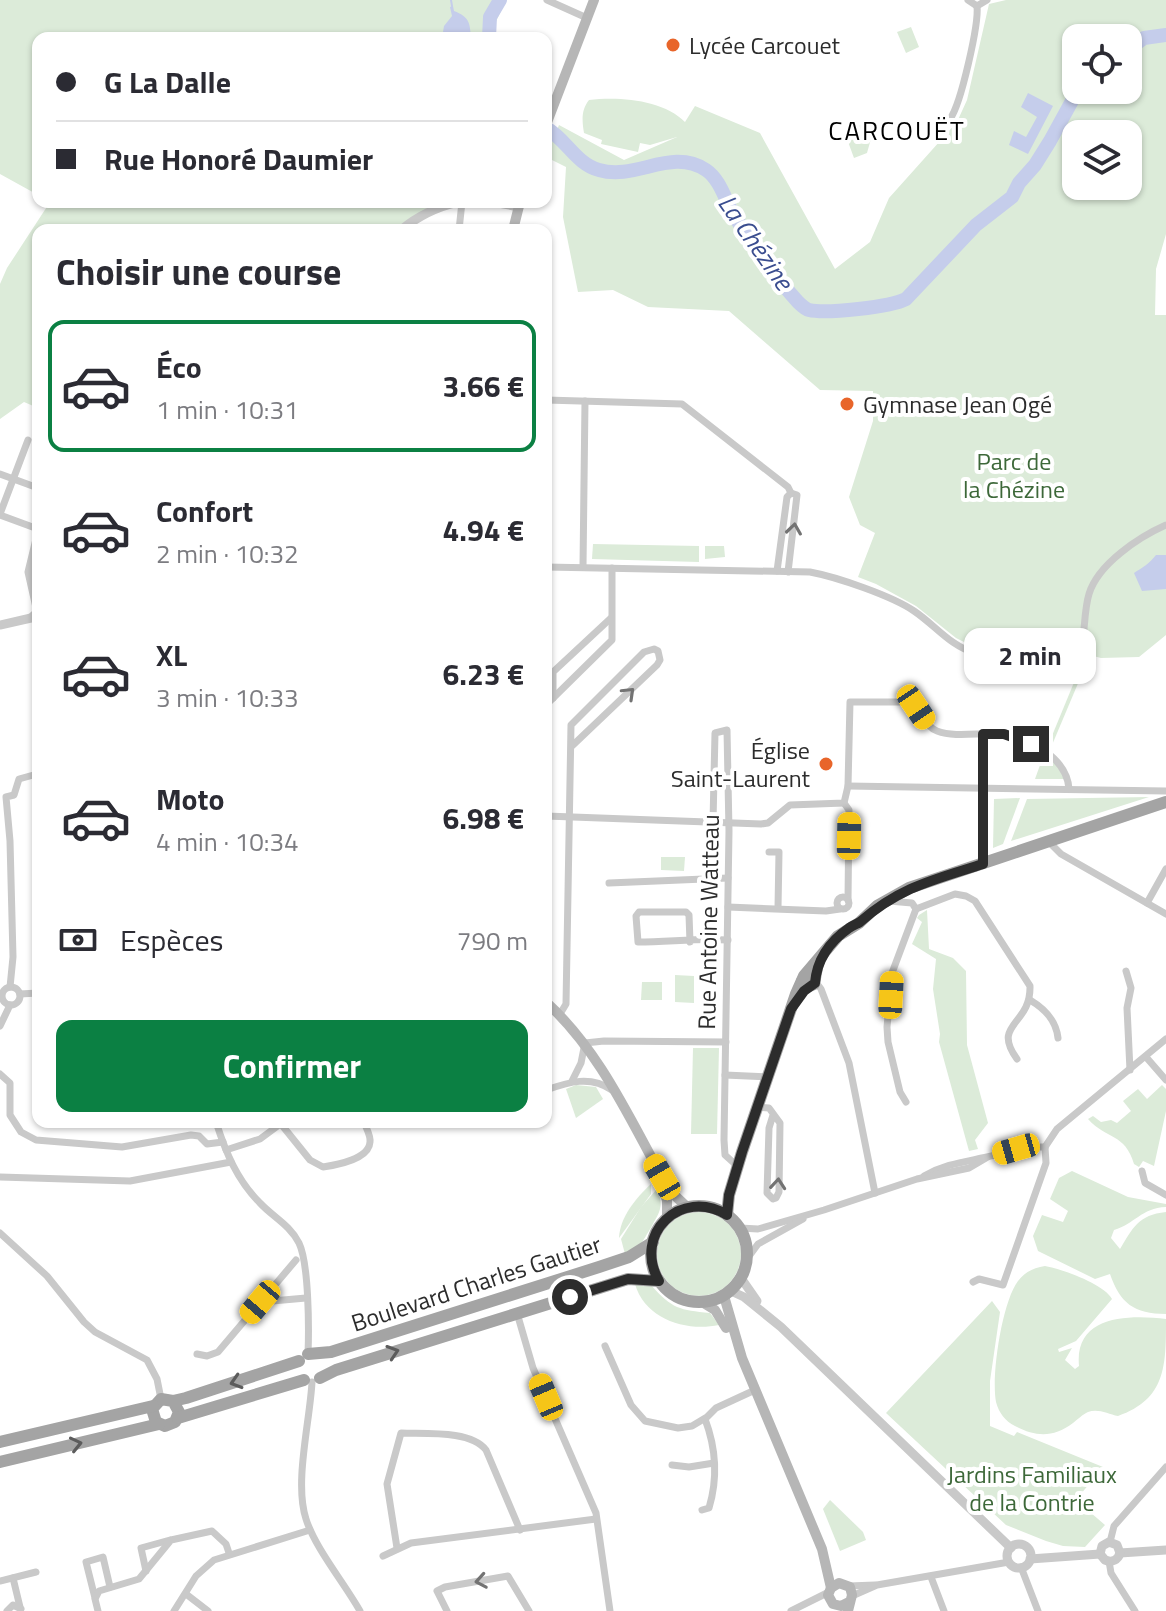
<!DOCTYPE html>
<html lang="fr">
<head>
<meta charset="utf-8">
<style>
  :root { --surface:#fff; --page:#f2f2f3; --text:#2b2b33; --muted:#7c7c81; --line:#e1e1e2; --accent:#0b8043 }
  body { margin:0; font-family:"Titillium Web",sans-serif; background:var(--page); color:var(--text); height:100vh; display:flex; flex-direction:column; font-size:30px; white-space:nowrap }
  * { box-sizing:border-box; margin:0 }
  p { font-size:26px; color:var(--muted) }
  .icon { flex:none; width:44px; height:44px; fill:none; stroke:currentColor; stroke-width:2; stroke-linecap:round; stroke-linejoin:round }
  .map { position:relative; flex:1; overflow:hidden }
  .sheet { position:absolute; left:32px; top:224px; width:520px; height:904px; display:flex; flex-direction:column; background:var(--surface); border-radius:16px; box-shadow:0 2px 6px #0004 }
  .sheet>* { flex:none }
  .guide { position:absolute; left:32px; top:32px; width:520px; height:176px; border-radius:16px; box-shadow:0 2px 6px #0004; display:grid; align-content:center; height:176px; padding:0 24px; background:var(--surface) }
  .tools { position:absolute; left:1062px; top:24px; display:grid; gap:16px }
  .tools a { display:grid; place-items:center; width:80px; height:80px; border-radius:16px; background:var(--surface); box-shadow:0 2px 6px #0004; font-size:40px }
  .end { position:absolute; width:36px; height:36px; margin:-18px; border:10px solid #2c2c2c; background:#fff; box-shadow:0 0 0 4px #fff }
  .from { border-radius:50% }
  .bubble { position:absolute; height:56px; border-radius:16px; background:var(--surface); box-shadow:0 2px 6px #0004; font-size:26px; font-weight:700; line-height:56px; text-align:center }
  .car { position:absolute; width:24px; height:48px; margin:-24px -12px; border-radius:10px; box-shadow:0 0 6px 2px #0007; background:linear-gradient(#f5c518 24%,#345 0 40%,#f5c518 0 76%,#345 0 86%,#f5c518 0) }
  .guide b { display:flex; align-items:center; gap:28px; height:76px; font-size:30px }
  .guide b+b { border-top:2px solid var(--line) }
  .guide i { width:20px; height:20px; background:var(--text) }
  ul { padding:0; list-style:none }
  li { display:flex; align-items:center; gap:24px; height:132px; margin:0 16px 12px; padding:0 8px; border:4px solid transparent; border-radius:16px }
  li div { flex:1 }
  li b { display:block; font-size:30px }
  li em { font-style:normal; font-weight:700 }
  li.active { border-color:var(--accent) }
  li>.icon { width:72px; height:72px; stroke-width:1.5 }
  h2 { padding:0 24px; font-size:36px; line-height:96px }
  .pay { display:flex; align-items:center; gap:20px; height:88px; padding:0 24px; font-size:30px }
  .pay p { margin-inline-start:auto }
  .action { display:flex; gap:16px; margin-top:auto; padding:16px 24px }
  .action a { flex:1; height:92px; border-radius:16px; background:var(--accent); color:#fff; font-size:32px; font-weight:700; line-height:92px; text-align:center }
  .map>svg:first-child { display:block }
  .green { fill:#dcebd9; fill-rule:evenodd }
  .water { fill:#c5cdeb }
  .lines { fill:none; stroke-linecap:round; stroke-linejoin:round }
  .stream { stroke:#c5cdeb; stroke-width:2 }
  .river { stroke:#c5cdeb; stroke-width:14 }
  .minor { stroke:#c9c9c9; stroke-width:7 }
  .tertiary { stroke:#c9c9c9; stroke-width:9 }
  .secondary { stroke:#b6b6b6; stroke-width:10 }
  .primary { stroke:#a4a4a4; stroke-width:12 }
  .oneway { stroke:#737373 }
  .oneway2 { stroke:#5c5c5c }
  .route { stroke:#2c2c2c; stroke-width:10 }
  .poi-dot { fill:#e8652a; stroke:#fff; stroke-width:3 }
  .labels { text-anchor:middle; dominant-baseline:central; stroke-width:8; stroke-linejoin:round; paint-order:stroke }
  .poi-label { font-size:24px; fill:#2c2c2c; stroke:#fff; text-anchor:start }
  .park-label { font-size:24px; fill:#3d6839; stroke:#fff }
  .street-label { font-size:24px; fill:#2c2c2c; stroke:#fff }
  .neighbourhood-label { font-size:26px; letter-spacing:2px; fill:#000; stroke:#fff }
  .water-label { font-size:26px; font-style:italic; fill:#3a4d8f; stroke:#fff }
</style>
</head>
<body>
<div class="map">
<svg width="1166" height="1611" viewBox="0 0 1166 1611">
  <rect width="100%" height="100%" fill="#fff"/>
  <g class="green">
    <path d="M0,0H506L493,28L497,38H38V195L0,174Z"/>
    <path d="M1006,0H1166V234L1156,269L1155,315H1166V635L1139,657L1101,658L1051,645L978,649L956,638L916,606L876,584L858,577L875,533L860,525L849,497L873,421V391L820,390L729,311L648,307L613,290L578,292L563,217L566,167L546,157L559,125L624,160L677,137L650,145L640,143L638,152L601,144L602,140L584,133C582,121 581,110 589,100C619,96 664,100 685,122L695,106L760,133L835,269L870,242L889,198L957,122L967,100L989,4ZM1076,38H1128V90H1076ZM1076,134H1128V186H1076Z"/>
    <path d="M911,27L919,47L906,53L897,32Z"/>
    <path d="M861,125L872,135L867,153L854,158L844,131Z"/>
    <path d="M50,202H443L429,207L392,230H38V408L24,402L0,419V284L7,268Z"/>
    <path d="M593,544L699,546V562L592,559Z"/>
    <path d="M705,546H724L725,557L705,559Z"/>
    <path d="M1075,680L1079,681L1052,745L1049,743Z"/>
    <path d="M1044,754L1058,766L1065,779H1035Z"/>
    <path d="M1149,797L1011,841L1027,799Z"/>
    <path d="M1020,798L1003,844L993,848L994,799Z"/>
    <path d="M661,857H685L684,871L661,870Z"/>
    <path d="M927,910L929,949L953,958L966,971L967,1045L988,1123L975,1140L978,1149L969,1151L939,1042L940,1034L933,989L936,959L912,944L922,922L917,918L919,915Z"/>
    <path d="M675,975L694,976V1003L675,1002Z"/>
    <path d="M642,982H662V1000H641Z"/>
    <path d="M693,1048H719L717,1134H691Z"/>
    <path d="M576,1085L596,1087L603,1099L576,1118L566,1089Z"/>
    <path d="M1162,1085L1166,1089V1111L1154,1166L1143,1161L1139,1167L1134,1164C1125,1133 1107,1140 1088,1119L1093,1116L1101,1122L1111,1120L1117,1123L1131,1111L1123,1101L1138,1089L1147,1099Z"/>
    <path d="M1072,1171L1128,1197L1166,1204V1207C1141,1208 1135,1224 1114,1230L1111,1238L1120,1249C1133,1228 1138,1215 1166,1212V1314C1134,1314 1120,1303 1110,1274L1095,1279L1038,1251L1033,1236L1042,1215L1063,1222L1068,1211L1050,1199L1059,1178Z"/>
    <path d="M651,1184V1194L619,1238C620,1217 635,1199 651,1184Z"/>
    <path d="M657,1189C664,1207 660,1211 652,1226C640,1245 645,1242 625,1254L621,1239L641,1207Z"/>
    <circle cx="699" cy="1254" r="42"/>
    <path d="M1045,1266C1062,1269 1104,1284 1112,1299L1076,1341L1058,1349L1059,1352L1072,1348L1065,1360L1075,1369L1079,1366C1074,1314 1131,1315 1166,1319C1166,1366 1166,1399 1118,1416C1108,1414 1098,1408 1088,1412C1083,1414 1077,1420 1073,1423C1053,1438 1036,1437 1015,1426C1005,1421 999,1413 996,1402C991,1376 1002,1302 1018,1281C1025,1272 1033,1268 1045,1266Z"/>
    <path d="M635,1284L651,1285C672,1309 680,1310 710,1313L719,1325C686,1332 645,1319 635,1284Z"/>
    <path d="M992,1301L1000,1312L990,1381V1426L1014,1436L1017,1432L1103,1467L1076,1500L1105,1525L1085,1547L1063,1546L1046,1541L1006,1525L886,1413Z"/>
    <path d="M830,1500L863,1532L866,1540L840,1551L823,1509Z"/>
  </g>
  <g class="water">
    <path d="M453,6L454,11C469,17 470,22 471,38H442L444,26L452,16L450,7Z"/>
    <path d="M1028,93L1053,106L1028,154L1009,145L1014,131L1026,137L1037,117L1021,107Z"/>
    <path d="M1156,555H1166V589L1142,591L1134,573C1142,568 1150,563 1156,555Z"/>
  </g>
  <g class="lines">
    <path class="stream" d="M451,0L452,6"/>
    <g class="river">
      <path d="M489,38L490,17L500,0"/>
      <path d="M1128,50L1144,38L1166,35"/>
      <path d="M546,128C566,139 576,164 599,170C636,181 671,147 706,170C721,180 726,203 735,217C754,246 775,277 798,302C801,305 805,309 809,310C826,314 891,307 906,299L976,225L1012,197L1019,183L1035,165L1050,141L1078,90"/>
    </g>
    <g class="minor">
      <path d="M547,0L587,18"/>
      <path d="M968,0L977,6L987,0"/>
      <path d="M925,138C935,133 944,128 950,119C961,104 979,24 977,6"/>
      <path d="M459,230L462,202"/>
      <path d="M546,400L682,404L788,487L791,493L797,495L788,572"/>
      <path d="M0,474L38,488"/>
      <path d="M0,514L28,440"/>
      <path d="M0,515L38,529"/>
      <path d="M546,567L810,572C837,577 892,596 914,611C935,625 950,646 975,653C1010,662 1045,642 1079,656C1086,636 1083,614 1089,594C1098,564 1139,537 1166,525"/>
      <path d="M583,567L585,401"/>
      <path d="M777,571L787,497L791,493"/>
      <path d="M553,698V672L611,618"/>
      <path d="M546,705L612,640V568"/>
      <path d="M848,786L1166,791"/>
      <path d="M844,803L849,810L848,900"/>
      <path d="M546,816L761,824L768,823L790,805L844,803L848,786L850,702H906C922,707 923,726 937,731C956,738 981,732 1000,734C1030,737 1067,758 1069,789"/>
      <path d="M713,822L715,733L727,730L729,831L724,1140L725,1155L735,1164"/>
      <path d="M1049,842L1061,854L1166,914"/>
      <path d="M769,852H779L778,908"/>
      <path d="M982,863L983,734"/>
      <path d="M609,883L728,878"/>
      <circle cx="843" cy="903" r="6"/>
      <path d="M889,901L912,903L916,909"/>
      <path d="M1147,903L1166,869"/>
      <path d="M728,907L826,911L840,909"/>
      <path d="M916,909L955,894L966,896L975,901L1030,986C1031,1026 991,1023 1017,1059"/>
      <path d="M690,942L689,915L686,912H639L636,916L638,942C669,942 698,938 728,940"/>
      <path d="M1126,971L1131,988L1127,1008L1130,1070"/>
      <path d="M815,981L821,989L849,1063L875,1193"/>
      <circle cx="11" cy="996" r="9"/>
      <path d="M10,987L13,957L10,841L6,797L14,795L19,779L37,774"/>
      <path d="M20,994L38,993"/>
      <path d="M1030,1000C1045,1009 1056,1020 1058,1038"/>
      <path d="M560,1014L566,1004L571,725L644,652L654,649L658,651L660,660L657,665L572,746"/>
      <path d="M0,1026L10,1005"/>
      <path d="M1146,1057L1166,1080"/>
      <path d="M0,1074L10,1083V1115L21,1132L36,1140L122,1147L191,1135L199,1136L207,1144L223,1142"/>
      <path d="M725,1075L768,1077"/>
      <path d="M572,1081L581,1063L585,1043L604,1041L726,1042"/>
      <path d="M546,1090C569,1082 590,1075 612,1090"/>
      <path d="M906,1102L900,1092L888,1042L887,1027L892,973L916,909"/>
      <path d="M757,1107L769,1108L780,1123L779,1192L776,1198L773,1199L767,1193L769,1128L773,1115"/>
      <path d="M216,1122C226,1153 237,1180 260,1203C273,1217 290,1225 299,1243C309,1264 309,1329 308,1354"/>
      <path d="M452,1122H455"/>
      <path d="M281,1124L310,1160L323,1167C337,1165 369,1159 370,1142C371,1136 366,1128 364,1122"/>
      <path d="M1045,1147L1057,1129L1166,1039"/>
      <path d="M226,1150L260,1139L283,1122"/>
      <path d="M1142,1171L1145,1183L1166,1195"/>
      <path d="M924,1176C945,1164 964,1162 987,1157C1007,1153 1024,1146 1045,1147"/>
      <path d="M0,1177L130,1181L231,1162"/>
      <path d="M740,1228L758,1229L824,1210L917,1179L969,1168L986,1158"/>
      <path d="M0,1233L47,1276L84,1322L95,1332L147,1360L157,1379L161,1399"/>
      <path d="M747,1259L758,1244L803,1219"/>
      <path d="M973,1282L979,1279L1003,1285L1046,1163L1045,1147"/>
      <path d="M261,1302L306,1298"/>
      <path d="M517,1313L533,1368L596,1513L610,1611"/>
      <path d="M605,1346L631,1405L645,1421L678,1428L692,1426L707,1417L716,1408L755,1390"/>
      <path d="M197,1354L207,1356L218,1352L296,1260"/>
      <path d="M312,1382C310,1421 294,1483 306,1519C315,1548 345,1584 360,1611"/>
      <path d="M672,1465L689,1467L714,1463"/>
      <path d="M702,1510L709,1508C718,1478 716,1448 705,1419"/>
      <path d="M1110,1542L1114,1526L1166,1467"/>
      <path d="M397,1548L387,1484L401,1433C425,1434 471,1430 486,1450L520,1530"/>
      <path d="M383,1556L411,1543L596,1519"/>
      <path d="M1109,1561L1111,1573L1135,1611"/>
      <path d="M1021,1567L1038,1611"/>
      <path d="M146,1571L141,1548L170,1540"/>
      <path d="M931,1577L944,1611"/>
      <path d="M13,1578L20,1607"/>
      <path d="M0,1581L36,1572"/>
      <path d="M849,1586L875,1585"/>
      <path d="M186,1594L208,1611"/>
      <path d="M852,1596L877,1585L1009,1562"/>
      <path d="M95,1598L86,1562L103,1557L110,1587"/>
      <path d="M7,1611L13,1605L21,1609"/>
      <path d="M98,1611L95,1599L99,1591L139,1579L171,1540L212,1531L226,1544L229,1553"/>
      <path d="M174,1611L196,1576L214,1560L310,1530"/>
      <path d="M447,1611L437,1591L445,1587L508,1576L529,1611"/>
      <path d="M791,1611L829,1592"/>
    </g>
    <g class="tertiary">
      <path d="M493,202L519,207"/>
      <path d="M401,230C418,216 436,207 458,202"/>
      <path d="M0,625L31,618L38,612L29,572L38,535"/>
      <path d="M741,1278L757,1301"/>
      <path d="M731,1291L744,1297L781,1327L1011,1548"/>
      <circle cx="1019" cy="1556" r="12"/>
      <path d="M1120,1553L1166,1550"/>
      <path d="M1100,1554L1102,1546L1109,1542L1117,1545L1120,1553"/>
      <path d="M1100,1554L1105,1560C1112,1563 1118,1560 1120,1553"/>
      <path d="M1030,1559L1100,1554"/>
    </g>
    <g class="secondary">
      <path d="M546,125L594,0"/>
      <path d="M513,230L520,202"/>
      <path d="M546,1002C603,1054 632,1125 670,1191L687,1207"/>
      <path d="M662,1186L667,1200V1218"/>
      <path d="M724,1296L742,1358L822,1549L831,1588"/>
      <path d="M702,1302L715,1310L726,1328"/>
      <path d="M848,1611L852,1595L850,1587L839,1583L831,1588L828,1595L833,1604L841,1606L849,1602"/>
    </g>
    <g class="primary">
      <path d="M802,981L807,987L814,984L818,962"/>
      <circle cx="699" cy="1254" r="48"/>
      <path d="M727,1215L729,1195L742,1152L796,994L804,976L838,936L859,923L877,906L909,888L1166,802"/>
      <path d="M308,1354L331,1352L599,1267L629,1257L653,1242"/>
      <path d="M320,1378L336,1370L628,1279L659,1281"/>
      <path d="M173,1401L179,1412L175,1422L165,1426L156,1422L152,1409L161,1399L173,1401L186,1398L299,1361"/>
      <path d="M178,1418L304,1380"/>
      <path d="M0,1442L153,1406"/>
      <path d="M0,1462L159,1424"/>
    </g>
  </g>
  <defs><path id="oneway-chevron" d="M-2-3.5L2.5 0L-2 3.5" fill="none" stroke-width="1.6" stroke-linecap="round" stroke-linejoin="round" transform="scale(2)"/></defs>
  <g class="oneway">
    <use href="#oneway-chevron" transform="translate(794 529) rotate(-82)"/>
    <use href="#oneway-chevron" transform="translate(629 693) rotate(-44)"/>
    <use href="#oneway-chevron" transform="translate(778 1184) rotate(-85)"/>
    <use href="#oneway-chevron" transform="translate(481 1581) rotate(170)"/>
  </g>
  <g class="oneway2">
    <use href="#oneway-chevron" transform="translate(393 1352) rotate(-18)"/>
    <use href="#oneway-chevron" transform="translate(236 1382) rotate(163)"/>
    <use href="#oneway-chevron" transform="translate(76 1444) rotate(-13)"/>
  </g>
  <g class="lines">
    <path class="route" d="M570,1297L628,1279L659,1281C632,1234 681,1187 727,1215L729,1195L742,1152L791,1009L804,991L815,983C817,959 829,942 849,928C853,925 857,924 860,922C900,887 933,880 983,864V734H1004L1031,744"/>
  </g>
  <g class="poi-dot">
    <circle cx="673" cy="45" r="8"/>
    <circle cx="847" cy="404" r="8"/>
    <circle cx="826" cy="764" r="8"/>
  </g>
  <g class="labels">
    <g class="poi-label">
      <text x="689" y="45">Lycée Carcouet</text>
      <text x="863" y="404">Gymnase Jean Ogé</text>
      <text x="810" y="750" text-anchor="end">Église<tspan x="810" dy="28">Saint-Laurent</tspan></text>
    </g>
    <g class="park-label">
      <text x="1014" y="461">Parc de<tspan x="1014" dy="28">la Chézine</tspan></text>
      <text x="1032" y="1474">Jardins Familiaux<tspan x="1032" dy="28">de la Contrie</tspan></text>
    </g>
    <g class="street-label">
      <text transform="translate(708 922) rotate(-89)">Rue Antoine Watteau</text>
      <text transform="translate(476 1283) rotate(-18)">Boulevard Charles Gautier</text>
    </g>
    <g class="neighbourhood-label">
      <text x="897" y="130">CARCOUËT</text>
    </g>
    <g class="water-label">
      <text transform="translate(756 242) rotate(55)">La Chézine</text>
    </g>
  </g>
</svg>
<div class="tools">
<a><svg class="icon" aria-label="locate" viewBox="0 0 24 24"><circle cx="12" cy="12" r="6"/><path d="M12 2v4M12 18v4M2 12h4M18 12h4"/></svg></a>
<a><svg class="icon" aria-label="layers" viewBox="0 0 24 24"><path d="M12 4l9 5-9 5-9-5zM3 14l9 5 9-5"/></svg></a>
</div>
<i class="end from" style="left:570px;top:1297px"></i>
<i class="end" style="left:1031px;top:744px"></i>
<div class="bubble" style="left:964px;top:628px;width:132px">2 min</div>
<i class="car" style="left:916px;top:707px;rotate:146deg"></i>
<i class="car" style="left:849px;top:836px;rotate:1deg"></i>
<i class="car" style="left:891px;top:995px;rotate:3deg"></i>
<i class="car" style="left:1016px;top:1149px;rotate:254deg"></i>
<i class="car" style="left:662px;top:1177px;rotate:330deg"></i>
<i class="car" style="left:260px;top:1302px;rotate:220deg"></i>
<i class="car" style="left:546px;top:1397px;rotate:337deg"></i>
<div class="guide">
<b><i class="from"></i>G La Dalle</b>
<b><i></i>Rue Honoré Daumier</b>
</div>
<section class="sheet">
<h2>Choisir une course</h2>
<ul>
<li class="active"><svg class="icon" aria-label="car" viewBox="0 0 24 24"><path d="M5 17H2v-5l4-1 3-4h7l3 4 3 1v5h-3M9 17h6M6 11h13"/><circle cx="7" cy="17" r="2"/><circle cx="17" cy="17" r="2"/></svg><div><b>Éco</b><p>1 min · 10:31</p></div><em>3.66 €</em></li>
<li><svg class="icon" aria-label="car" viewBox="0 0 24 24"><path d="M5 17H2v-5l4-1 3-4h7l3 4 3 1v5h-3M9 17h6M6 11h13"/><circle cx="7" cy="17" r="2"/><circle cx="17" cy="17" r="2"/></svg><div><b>Confort</b><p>2 min · 10:32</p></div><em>4.94 €</em></li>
<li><svg class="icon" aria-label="car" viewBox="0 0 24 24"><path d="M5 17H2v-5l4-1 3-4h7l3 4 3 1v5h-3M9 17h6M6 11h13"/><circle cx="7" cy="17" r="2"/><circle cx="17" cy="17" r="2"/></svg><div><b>XL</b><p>3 min · 10:33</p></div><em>6.23 €</em></li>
<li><svg class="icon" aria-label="car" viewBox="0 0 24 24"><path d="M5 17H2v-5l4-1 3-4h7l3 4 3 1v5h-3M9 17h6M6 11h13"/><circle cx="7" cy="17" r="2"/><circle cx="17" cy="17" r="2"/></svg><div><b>Moto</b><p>4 min · 10:34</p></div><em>6.98 €</em></li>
</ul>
<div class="pay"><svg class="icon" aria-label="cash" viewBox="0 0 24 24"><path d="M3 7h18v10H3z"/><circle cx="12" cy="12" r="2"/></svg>Espèces<p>790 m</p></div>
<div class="action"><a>Confirmer</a></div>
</section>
</div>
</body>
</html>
